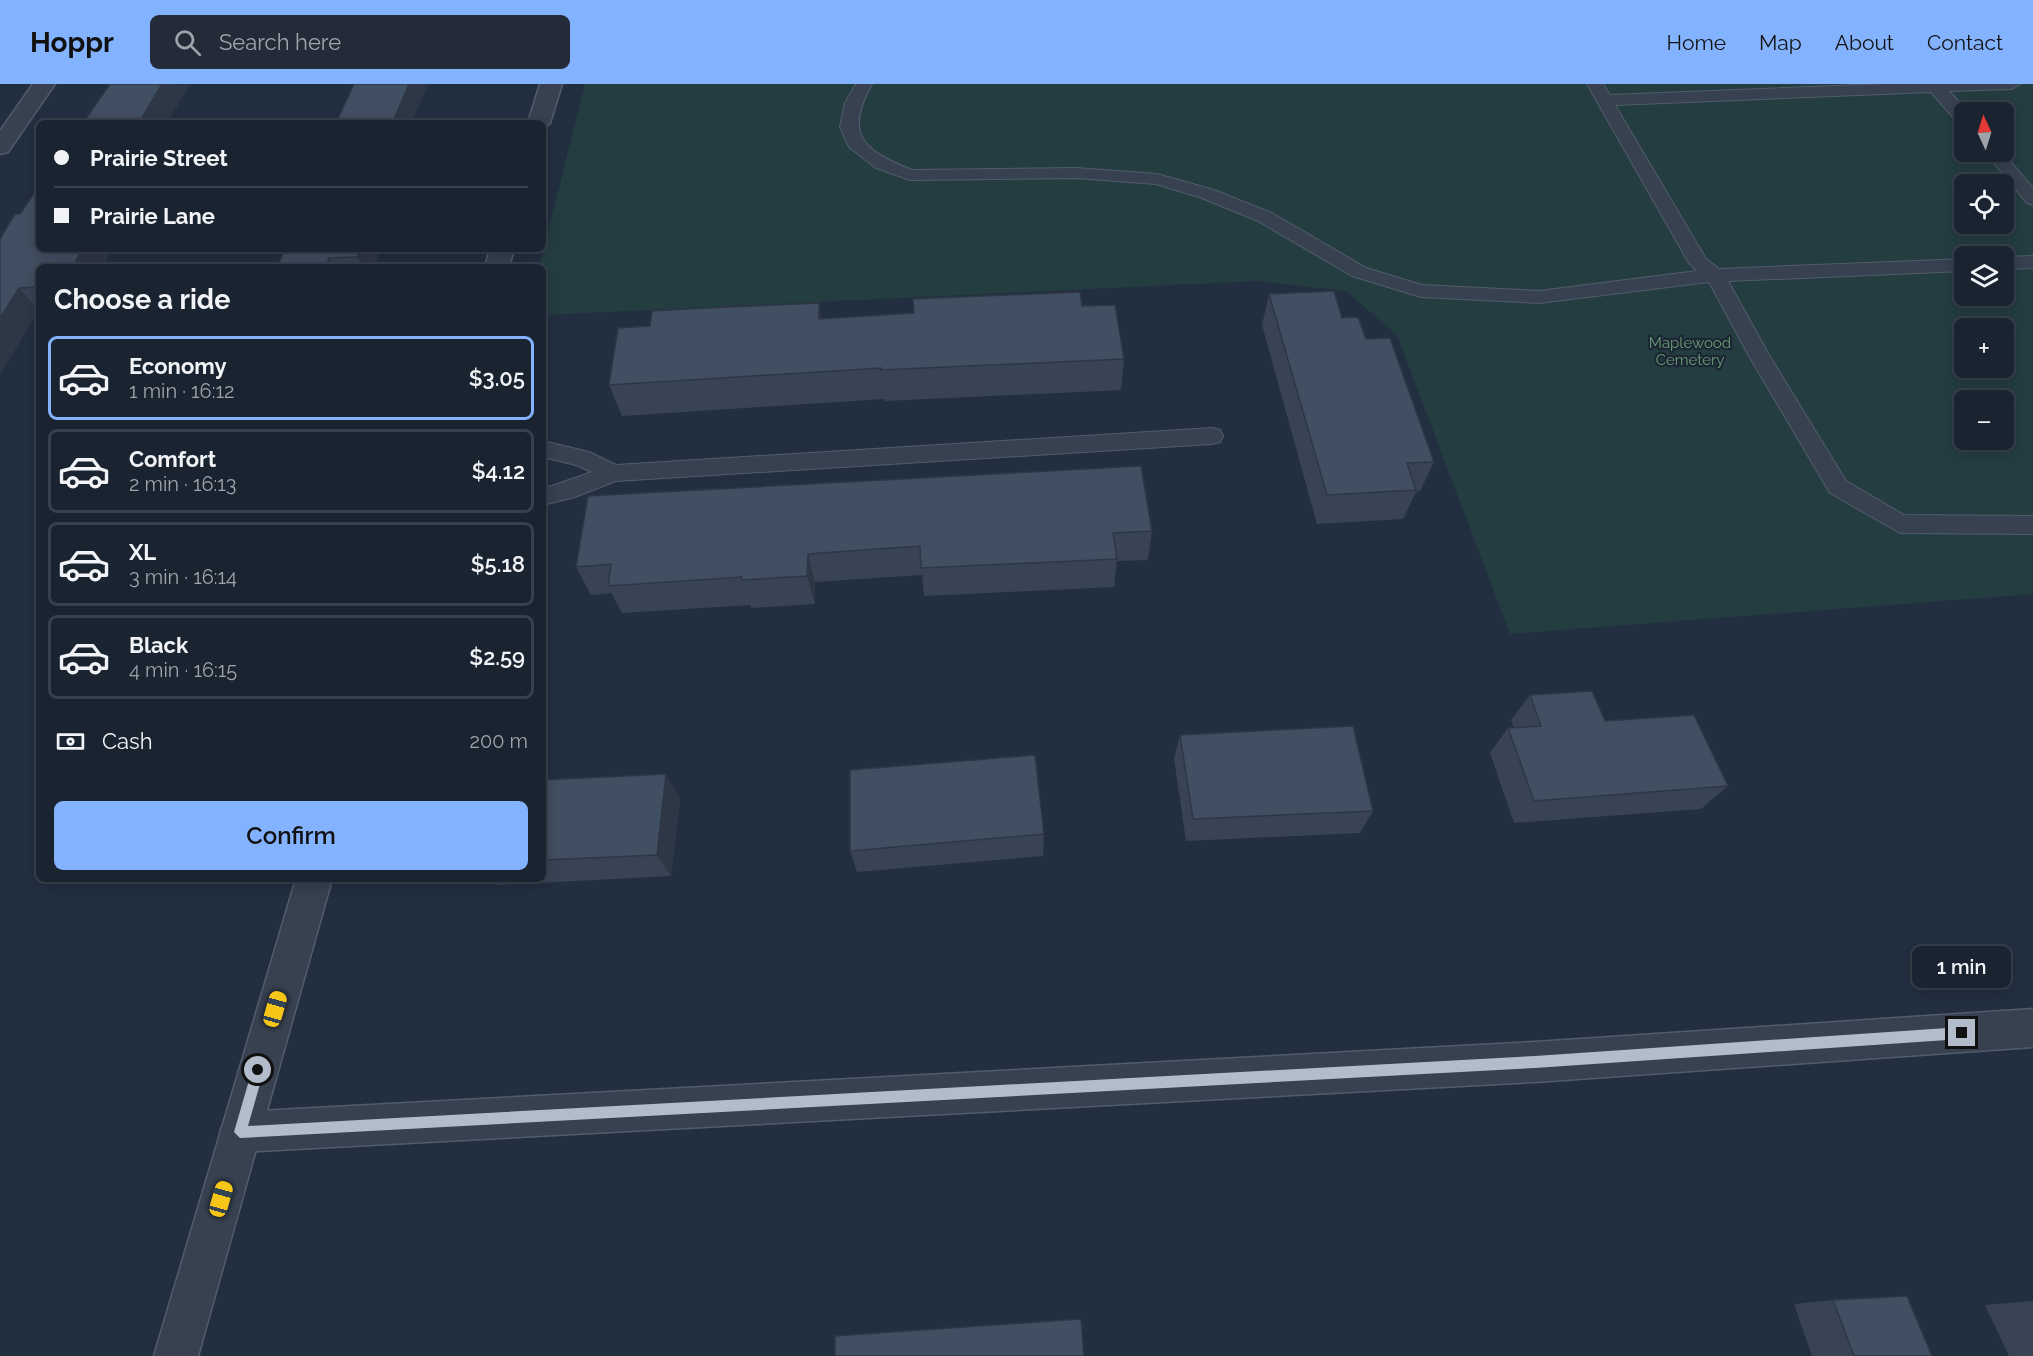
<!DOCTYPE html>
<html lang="en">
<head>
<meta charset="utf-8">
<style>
  :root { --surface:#1a2330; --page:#232b38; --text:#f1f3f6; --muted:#9fa4ab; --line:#38404c; --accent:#83b3ff }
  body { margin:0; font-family:Raleway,sans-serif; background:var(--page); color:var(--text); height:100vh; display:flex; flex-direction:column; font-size:22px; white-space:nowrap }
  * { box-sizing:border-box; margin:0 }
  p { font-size:20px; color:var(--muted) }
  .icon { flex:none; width:33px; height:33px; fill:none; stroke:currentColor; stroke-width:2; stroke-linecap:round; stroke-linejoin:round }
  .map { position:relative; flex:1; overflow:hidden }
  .details { position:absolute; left:36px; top:180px; width:510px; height:618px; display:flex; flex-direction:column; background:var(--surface); border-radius:9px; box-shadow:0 3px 15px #0003,0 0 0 2px var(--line) }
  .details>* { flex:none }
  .top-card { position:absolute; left:36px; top:36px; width:510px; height:132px; border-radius:9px; box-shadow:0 3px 15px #0003,0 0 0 2px var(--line); display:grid; align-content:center; height:132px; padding:0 18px; background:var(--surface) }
  .needle { width:39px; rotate:356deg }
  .buttons { position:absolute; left:1954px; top:18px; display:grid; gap:12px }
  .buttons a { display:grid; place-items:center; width:60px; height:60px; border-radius:9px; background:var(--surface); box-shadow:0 3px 15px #0003,0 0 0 2px var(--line); font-size:30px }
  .end { position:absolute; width:27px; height:27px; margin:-14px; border:8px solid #b3bcca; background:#111; box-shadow:0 0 0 3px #111 }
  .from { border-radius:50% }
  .bubble { position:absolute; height:42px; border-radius:9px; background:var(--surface); box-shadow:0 3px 15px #0003,0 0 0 2px var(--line); font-size:20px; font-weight:600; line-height:42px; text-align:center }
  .car { position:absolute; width:18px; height:36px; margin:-18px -9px; border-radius:8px; box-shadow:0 0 4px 2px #0007; background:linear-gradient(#f5c518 24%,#345 0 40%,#f5c518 0 76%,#345 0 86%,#f5c518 0) }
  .top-card b { display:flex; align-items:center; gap:21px; height:57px; font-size:22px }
  .top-card b+b { border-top:2px solid var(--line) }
  .top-card i { width:15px; height:15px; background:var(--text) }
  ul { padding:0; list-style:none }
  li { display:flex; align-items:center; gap:18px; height:84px; margin:0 12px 9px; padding:0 6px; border:3px solid var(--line); border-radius:9px }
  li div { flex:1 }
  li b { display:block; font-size:22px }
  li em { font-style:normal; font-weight:600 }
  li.on { border-color:var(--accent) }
  li>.icon { width:54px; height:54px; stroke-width:1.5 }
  h2 { padding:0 18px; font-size:27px; line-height:72px }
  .pay { display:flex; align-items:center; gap:15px; height:66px; padding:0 18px; font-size:22px }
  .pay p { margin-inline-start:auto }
  .button { display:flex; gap:12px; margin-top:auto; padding:12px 18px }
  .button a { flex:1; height:69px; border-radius:9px; background:var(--accent); color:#111; font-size:24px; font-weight:600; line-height:69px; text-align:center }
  header { display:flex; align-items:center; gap:36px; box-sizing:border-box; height:84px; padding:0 30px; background:var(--accent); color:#111 }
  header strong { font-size:28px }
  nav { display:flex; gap:33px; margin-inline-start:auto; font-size:21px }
  .search { width:420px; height:54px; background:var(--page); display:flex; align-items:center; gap:15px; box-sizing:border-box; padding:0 21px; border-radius:9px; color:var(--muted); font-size:22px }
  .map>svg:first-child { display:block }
  .green { fill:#243d41; fill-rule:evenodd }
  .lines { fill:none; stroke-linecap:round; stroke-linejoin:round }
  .service-casing { stroke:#525c6a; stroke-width:2 }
  .minor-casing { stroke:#525c6a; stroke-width:3 }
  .tertiary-casing { stroke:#525c6a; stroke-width:3 }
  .service { fill:#37414f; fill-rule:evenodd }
  .minor { fill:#37414f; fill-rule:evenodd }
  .tertiary { fill:#37414f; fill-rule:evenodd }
  .wall { fill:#384454 }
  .shaded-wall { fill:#2e3745 }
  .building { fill:#414f62; stroke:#2e3745; stroke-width:1.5 }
  .route { fill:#b3bcca }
  .labels { text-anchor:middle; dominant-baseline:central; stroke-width:4.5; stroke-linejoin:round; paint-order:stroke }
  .far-park-label { font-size:15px; fill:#689d74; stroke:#1c2634 }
</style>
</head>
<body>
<header>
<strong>Hoppr</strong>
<div class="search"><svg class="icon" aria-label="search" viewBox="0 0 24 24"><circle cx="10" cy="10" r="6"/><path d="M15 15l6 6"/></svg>Search here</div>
<nav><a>Home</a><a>Map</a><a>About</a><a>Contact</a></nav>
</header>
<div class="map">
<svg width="2033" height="1272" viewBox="0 0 2033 1272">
  <rect width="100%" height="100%" fill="#222f40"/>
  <path class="green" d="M585,0H2033V510L1510,550L1397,251L1346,207L1257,197L543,231V183H539ZM1965,28H2004V68H1965ZM1965,100H2004V140H1965ZM1965,172H2004V212H1965ZM1965,244H2004V284H1965ZM1965,316H2004V356H1965Z"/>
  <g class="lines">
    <g class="service-casing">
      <g id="service">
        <path d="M856,0H872C843,51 864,67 912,86L1076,84L1157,90L1214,106L1272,129L1366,184L1422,201L1539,207L1697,187L1689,179L1587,0H1603L1610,11L1884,0H2020L2012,5L1949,7L1968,28H1965V41L1959,40L1931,8L1615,21L1706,175L1719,185L1965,175V187L1728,197L1769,271L1846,397L1904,431L2033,432V450L1900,449L1830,409L1749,272L1709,198L1539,219L1421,213L1352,192L1258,137L1202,114L1156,100L1076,94L910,96L876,84L849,63L840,43L845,19Z"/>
        <path d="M1985,68H2002L2033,104V121L2027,119Z"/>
        <path d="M2033,172V184L2004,185V173Z"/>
        <path d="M1212,344L1220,346L1223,352L1220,358L1212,360L616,397L575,413L543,421V405L592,388L576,381L543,373V357L589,368L616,381Z"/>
      </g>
    </g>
    <g class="minor-casing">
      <g id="minor">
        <path d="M33,0H55L8,68L0,70V47Z"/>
        <path d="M2033,925V963L1535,998L240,1068L226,1062L220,1048L226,1034L240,1028L1535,958Z"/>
      </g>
    </g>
    <g class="tertiary-casing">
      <g id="tertiary">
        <path d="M540,0H562L550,39L543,45V39H528Z"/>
        <path d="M490,165H514L509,183H485Z"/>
        <path d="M296,795H332L198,1272H154Z"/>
      </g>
    </g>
    <use href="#service" class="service"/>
    <use href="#minor" class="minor"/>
    <use href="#tertiary" class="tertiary"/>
  </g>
  <g class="wall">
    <path d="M20,130L110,168L103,183H39V226L0,290V155Z"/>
    <path d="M380,165L374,183H277Z"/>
    <path d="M1269,210L1342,234L1366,255L1434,378L1420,407L1416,408L1403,435L1317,440L1262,241Z"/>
    <path d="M819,219L822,235L1082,222L1124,275L1121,306L885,317V315L622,332L609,301L650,242Z"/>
    <path d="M1152,447L1148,476L1117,477L1114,503L924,512L922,491L815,498V520L751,524L750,521L622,529L611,509L591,511L576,483Z"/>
    <path d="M1530,611L1605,637L1728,702L1701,725L1514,739L1490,669L1508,644H1514L1511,636Z"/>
    <path d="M1180,651L1373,727L1360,749L1186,757L1174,675Z"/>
    <path d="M543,696L680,714L671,792L496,801L490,795H543Z"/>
    <path d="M1044,750L1043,772L857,788L850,767Z"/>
    <path d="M1833,1216L1932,1272H1812L1794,1220Z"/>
    <path d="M2033,1217V1272H2009L1985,1221Z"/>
  </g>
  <g class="shaded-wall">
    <path d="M162,0L190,1L167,39H139Z"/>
    <path d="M409,0H428L412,39H398L395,33Z"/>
    <path d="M82,165H108L110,168L103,183H73Z"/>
    <path d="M360,165H380L374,183H363L357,173Z"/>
    <path d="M329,174L335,183H326Z"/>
    <path d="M19,204L39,226L0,290V234Z"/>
    <path d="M819,219L825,250L819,235Z"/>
    <path d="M808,470L815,498V520L807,492Z"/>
    <path d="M666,690L680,714L671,792L657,771Z"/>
  </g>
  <g class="building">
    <path d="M110,0H162L139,39H83Z"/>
    <path d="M354,0H409L395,33H400L398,39H336Z"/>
    <path d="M39,102V165H82L73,183H39V203L19,204L0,234V155L15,130H20Z"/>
    <path d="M285,165H360L357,173L329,174L326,183H277Z"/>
    <path d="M1334,207L1342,234L1358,233L1366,255L1390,254L1434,378L1407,379L1416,406L1327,411L1269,210Z"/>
    <path d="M1080,208L1082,222L1115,221L1124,275L881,286V284L609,301L618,244L650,242L652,227L705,224L819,219V235L914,229L913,215Z"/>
    <path d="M1141,382L1152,447L1113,449L1117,475L921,484L920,462L808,470L807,492L742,496V493L608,502L611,480L576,483L588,412Z"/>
    <path d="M1592,607L1605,637L1694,631L1728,702L1534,717L1508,644L1541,642L1530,611Z"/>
    <path d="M1353,642L1373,727L1193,735L1180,651Z"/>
    <path d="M1035,671L1044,750L850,767V686Z"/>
    <path d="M666,690L657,771L543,776V696Z"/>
    <path d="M1907,1212L1932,1272H1854L1833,1216Z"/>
    <path d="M1081,1235L1084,1272H835V1252Z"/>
  </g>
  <path class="route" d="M1962,943L1968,949L1962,955L1535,984L240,1054L234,1048L252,986L258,981L264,986L248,1042L1535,972Z"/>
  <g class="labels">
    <g class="far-park-label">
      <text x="1690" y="259">Maplewood<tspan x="1690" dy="17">Cemetery</tspan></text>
    </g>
  </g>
</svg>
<div class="buttons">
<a><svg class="needle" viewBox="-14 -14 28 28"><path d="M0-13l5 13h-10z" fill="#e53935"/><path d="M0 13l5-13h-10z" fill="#9fa4ab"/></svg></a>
<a><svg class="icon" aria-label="locate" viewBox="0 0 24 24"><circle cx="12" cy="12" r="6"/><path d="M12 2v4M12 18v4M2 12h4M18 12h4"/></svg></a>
<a><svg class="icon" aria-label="layers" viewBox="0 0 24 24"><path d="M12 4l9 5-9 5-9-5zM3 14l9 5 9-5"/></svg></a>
<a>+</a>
<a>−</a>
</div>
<i class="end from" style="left:258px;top:986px"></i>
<i class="end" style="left:1962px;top:949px"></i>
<div class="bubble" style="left:1912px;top:862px;width:99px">1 min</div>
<i class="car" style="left:275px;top:925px;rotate:16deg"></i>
<i class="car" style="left:221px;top:1115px;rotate:16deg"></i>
<div class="top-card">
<b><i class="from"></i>Prairie Street</b>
<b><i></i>Prairie Lane</b>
</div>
<section class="details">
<h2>Choose a ride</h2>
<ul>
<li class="on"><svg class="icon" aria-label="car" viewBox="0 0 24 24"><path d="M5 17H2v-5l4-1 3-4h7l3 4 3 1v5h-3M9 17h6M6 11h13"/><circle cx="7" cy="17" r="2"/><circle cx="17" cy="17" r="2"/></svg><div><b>Economy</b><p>1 min · 16:12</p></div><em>$3.05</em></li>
<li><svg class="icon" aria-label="car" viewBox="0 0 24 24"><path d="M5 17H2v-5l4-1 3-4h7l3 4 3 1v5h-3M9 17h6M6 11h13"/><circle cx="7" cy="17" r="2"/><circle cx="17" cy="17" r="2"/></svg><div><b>Comfort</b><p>2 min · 16:13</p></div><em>$4.12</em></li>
<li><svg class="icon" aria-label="car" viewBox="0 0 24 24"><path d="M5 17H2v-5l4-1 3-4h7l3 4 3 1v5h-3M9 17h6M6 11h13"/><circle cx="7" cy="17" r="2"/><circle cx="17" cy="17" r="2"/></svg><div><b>XL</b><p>3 min · 16:14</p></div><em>$5.18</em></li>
<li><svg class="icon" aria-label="car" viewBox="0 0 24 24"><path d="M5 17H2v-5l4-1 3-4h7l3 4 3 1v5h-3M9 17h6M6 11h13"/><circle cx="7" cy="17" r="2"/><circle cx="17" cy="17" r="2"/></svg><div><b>Black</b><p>4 min · 16:15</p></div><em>$2.59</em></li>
</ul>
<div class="pay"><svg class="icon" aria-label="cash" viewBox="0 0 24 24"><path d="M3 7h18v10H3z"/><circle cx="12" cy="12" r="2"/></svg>Cash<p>200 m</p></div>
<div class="button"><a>Confirm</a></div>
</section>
</div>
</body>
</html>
